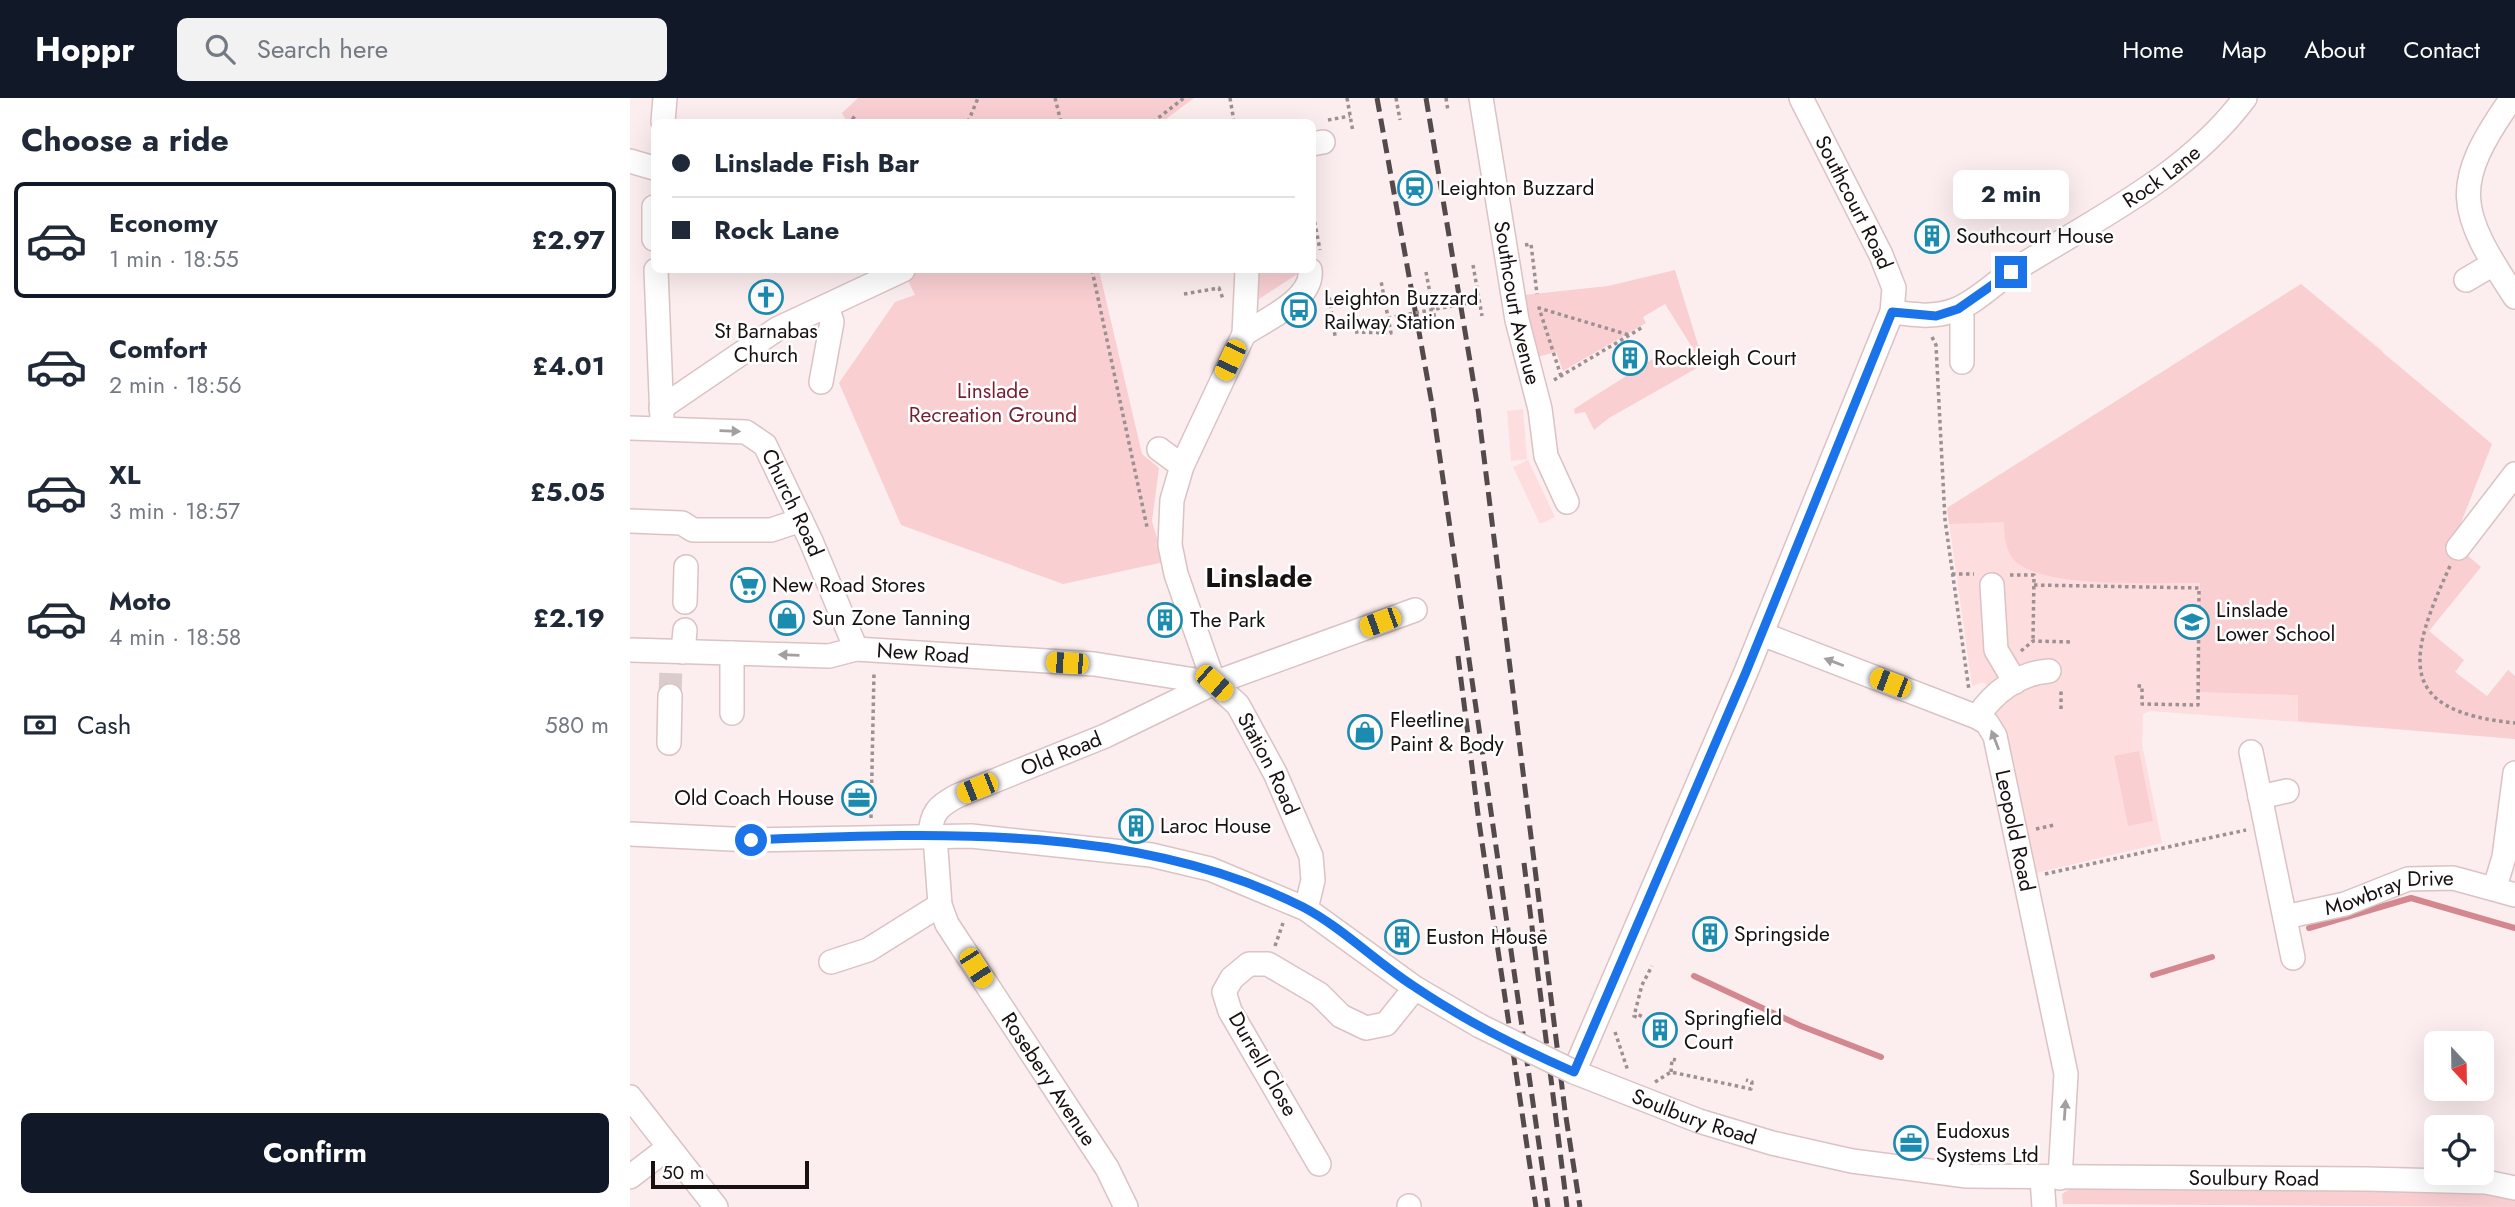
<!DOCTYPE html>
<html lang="en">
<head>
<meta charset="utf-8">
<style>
  :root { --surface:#fff; --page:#f2f2f3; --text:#1f2937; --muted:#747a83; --line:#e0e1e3; --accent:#111827 }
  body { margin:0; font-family:Jost,sans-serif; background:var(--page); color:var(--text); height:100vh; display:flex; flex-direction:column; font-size:26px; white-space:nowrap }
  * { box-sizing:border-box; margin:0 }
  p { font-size:23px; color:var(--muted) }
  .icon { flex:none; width:38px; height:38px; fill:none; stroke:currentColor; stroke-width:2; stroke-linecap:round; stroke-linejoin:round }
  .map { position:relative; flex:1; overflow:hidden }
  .side { display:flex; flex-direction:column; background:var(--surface); width:630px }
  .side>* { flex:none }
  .hud { position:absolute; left:21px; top:21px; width:665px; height:154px; border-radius:10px; box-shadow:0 7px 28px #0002; display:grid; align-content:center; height:154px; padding:0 21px; background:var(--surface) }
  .needle { width:46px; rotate:158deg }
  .fabs { position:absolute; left:1794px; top:933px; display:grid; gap:14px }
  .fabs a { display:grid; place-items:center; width:70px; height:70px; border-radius:10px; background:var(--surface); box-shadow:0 7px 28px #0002; font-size:35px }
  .scale { position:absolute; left:21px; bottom:18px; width:158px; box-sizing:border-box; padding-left:7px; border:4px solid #181011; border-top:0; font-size:19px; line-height:24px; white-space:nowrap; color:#181011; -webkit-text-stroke:5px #fff; paint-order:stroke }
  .end { position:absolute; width:32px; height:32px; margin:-16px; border:9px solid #1a73e8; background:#fff; box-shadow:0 0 0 4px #fff }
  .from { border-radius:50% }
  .bubble { position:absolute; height:49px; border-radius:10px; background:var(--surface); box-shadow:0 7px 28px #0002; font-size:23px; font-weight:700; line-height:49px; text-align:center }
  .car { position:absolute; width:21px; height:42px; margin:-21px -10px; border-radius:9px; box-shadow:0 0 5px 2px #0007; background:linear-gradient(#f5c518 24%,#345 0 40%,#f5c518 0 76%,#345 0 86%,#f5c518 0) }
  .hud b { display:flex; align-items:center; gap:24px; height:66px; font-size:26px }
  .hud b+b { border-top:2px solid var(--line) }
  .hud i { width:18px; height:18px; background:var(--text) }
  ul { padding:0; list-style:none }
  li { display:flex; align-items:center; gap:21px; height:116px; margin:0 14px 10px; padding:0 7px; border:4px solid transparent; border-radius:10px }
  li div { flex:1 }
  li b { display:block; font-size:26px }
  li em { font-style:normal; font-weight:700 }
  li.active { border-color:var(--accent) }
  li>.icon { width:63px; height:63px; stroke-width:1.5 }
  h2 { padding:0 21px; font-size:32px; line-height:84px }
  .pay { display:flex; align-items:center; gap:18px; height:77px; padding:0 21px; font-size:26px }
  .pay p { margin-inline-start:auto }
  .cta { display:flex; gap:14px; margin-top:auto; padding:14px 21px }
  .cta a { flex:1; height:80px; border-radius:10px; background:var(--accent); color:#fff; font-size:28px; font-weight:700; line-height:80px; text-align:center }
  header { display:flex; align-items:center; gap:42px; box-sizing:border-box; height:98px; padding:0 35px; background:var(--accent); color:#fff }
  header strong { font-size:33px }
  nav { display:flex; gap:38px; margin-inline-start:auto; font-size:24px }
  .search { width:490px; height:63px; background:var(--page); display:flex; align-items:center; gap:18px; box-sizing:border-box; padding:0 24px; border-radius:10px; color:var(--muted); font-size:26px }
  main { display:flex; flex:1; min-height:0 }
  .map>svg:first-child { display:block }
  .built { fill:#fedddf }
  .green { fill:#f9cfd2 }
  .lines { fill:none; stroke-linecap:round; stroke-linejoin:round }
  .stream { stroke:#d3878e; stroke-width:6 }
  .minor-tunnel { stroke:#dacccd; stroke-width:23; stroke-dasharray:23 11; stroke-linecap:butt }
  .minor-casing { stroke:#dbc3c4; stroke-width:26 }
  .path { stroke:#9c9091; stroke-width:3.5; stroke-dasharray:3.5 3.5; stroke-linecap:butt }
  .minor { stroke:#fff; stroke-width:23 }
  .rail { stroke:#534a4b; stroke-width:5; stroke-dasharray:14 7; stroke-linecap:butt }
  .minor-bridge-casing { stroke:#dbc3c4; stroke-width:26; stroke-linecap:butt }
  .path-bridge { stroke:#9c9091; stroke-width:3.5; stroke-dasharray:3.5 3.5; stroke-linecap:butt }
  .minor-bridge { stroke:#fff; stroke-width:23 }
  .oneway { fill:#a39fa0 }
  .route { stroke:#1a73e8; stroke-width:9 }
  .labels { text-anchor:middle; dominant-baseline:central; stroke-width:5; stroke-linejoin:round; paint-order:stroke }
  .street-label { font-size:21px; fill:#181011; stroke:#fff }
  .poi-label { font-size:21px; fill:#181011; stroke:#fff; text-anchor:start }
  .park-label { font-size:21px; fill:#781d30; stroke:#fff }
  .district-label { font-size:28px; font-weight:bold; fill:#181011; stroke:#fff }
</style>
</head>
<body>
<header>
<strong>Hoppr</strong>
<div class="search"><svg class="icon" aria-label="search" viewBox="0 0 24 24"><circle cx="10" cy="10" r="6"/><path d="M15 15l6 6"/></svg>Search here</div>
<nav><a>Home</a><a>Map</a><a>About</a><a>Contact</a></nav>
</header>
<main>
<section class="side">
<h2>Choose a ride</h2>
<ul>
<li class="active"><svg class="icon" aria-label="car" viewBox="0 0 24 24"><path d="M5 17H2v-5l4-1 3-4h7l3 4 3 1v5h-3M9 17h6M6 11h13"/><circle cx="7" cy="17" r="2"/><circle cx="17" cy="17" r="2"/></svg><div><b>Economy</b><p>1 min · 18:55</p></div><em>£2.97</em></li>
<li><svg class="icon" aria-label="car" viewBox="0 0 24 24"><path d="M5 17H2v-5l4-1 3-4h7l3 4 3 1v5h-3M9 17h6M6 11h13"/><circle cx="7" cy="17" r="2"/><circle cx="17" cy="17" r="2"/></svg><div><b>Comfort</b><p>2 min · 18:56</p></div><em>£4.01</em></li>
<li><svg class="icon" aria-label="car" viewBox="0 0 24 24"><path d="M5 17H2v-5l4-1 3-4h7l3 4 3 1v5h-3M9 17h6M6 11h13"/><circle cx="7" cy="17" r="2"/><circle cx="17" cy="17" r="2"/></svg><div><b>XL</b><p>3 min · 18:57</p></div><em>£5.05</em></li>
<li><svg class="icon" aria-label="car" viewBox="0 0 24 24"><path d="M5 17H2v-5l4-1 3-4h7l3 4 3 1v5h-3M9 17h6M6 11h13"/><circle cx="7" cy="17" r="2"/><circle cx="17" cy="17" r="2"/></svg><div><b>Moto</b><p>4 min · 18:58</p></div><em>£2.19</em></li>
</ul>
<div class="pay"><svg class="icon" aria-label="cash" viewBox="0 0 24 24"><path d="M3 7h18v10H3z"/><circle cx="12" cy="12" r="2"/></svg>Cash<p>580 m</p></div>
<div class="cta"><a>Confirm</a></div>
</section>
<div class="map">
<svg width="1885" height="1109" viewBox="0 0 1885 1109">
  <rect width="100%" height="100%" fill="#fcedee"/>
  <g class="built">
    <path d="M1671,186L1753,253L1749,630L1520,613L1513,616L1512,646L1532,745L1406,775L1377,642L1365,613L1366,597L1354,584L1342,588L1317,410Z"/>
    <path d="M893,311L897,361L881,363L877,313Z"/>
    <path d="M898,362L925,419L910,426L883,369Z"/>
  </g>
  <g class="green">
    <path d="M228,0H564L532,24H217L212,15Z"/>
    <path d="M273,172H469L512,356L529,370L522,423L534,464L433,486L271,427L209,285L265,204L285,197Z"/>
    <path d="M627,172H669V175L629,201Z"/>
    <path d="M1045,172L1074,266L979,320L964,332L955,314L945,316L944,311L1034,254L1046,269L1065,254L1035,206L1013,219L1016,225L933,273L926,254L907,259L895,220L893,197L978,188Z"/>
    <path d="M1671,186L1862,346L1823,445L1851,469L1799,533L1834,562L1825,574L1857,598L1878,572L1885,578V641L1668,623V597L1569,594L1570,485C1526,484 1426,491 1390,467C1376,458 1374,439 1374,424L1319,426L1317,410Z"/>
    <path d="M1509,653L1523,723L1498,728L1484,658Z"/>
    <path d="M1444,1088L1808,1089L1885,1098V1109L1433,1106L1432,1096Z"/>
  </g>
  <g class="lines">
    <g class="stream">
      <path d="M1679,830L1781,800L1885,830"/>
      <path d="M1523,877L1582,859"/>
      <path d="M1064,878L1171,928L1251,959"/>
    </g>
    <path class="minor-tunnel" d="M40,598L41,567"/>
    <g class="minor-casing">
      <g id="minor">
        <path id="s1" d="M851,0L887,222L910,311L916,358L937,404"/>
        <path id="s2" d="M1171,0L1251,157L1264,190L1262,214L1116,574L944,974L1069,1023L1142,1045L1222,1063L1337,1078L1736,1081L1856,1084L1885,1090"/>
        <path d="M1882,0C1820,88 1827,111 1885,199"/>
        <path d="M33,24L35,0"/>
        <path d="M682,46L693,44"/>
        <path d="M0,63L24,70"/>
        <path d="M24,109V141"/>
        <path d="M26,172L32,321"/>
        <path id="s3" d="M617,172L614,236L552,368L542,402L540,447L546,476L584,585L608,607L645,675L681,758L683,782L676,811"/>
        <path d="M1836,182L1863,166"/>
        <path d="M1328,211L1332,219V264"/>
        <path id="s4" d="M1262,214C1284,217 1304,220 1325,212C1347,204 1366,183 1386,171C1467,120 1557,78 1615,0"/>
        <path d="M614,236C635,222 684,201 680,172"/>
        <path d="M191,284L202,224L197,208"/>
        <path d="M31,310L147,231L273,172"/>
        <path id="s5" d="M0,330L116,334L135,347L181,443L226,551"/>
        <path d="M529,351L552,368"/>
        <path d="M0,423L52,425L63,432H141L171,422"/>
        <path d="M1828,450L1885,376"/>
        <path d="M1362,487L1366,552L1385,584"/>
        <path d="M55,504L56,469"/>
        <path id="s6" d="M1132,536L1347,619L1357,625L1365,638L1436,976L1430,1080"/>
        <path id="s7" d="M0,552L199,558L226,551L464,566L584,585"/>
        <path d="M53,554L55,532"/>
        <path d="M102,615V555"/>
        <path d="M1347,619C1364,594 1389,575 1419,573"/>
        <path d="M39,645L40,598"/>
        <path d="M1621,654L1663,860"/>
        <path d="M1630,699L1657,693"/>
        <path d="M0,736L121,742L341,738L521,757L580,771L676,811L785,890L850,928"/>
        <path id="s8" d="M300,738C301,715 308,708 327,698L475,638L584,585L785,512"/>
        <path id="s9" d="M305,738L310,807L317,826L477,1070L496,1109"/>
        <path d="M1865,789L1874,759L1885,675"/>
        <path id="s10" d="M1655,819L1715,806L1778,781L1823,780L1885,797"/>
        <path d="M201,864L238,852L310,807"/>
        <path d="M0,999L86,1109"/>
        <path d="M689,1066L600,913L594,894L602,880L619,866H638L689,896L711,918L736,930L756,926L785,890"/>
        <path d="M0,1079L39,1049"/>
        <path d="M1412,1080L1414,1109"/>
        <path d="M779,1108V1109"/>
      </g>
    </g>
    <g class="path">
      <path d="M425,0L431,24"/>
      <path d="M600,0L604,24"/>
      <path d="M717,0L723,34"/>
      <path d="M766,0L770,22"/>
      <path d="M816,0L818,13"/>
      <path d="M222,19L229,24"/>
      <path d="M698,22L720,18"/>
      <path d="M338,24L348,0"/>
      <path d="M523,24L554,0"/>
      <path d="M682,110L690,152"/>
      <path d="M895,147L901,146L907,196"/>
      <path d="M843,167L852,218"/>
      <path d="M462,172L517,429"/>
      <path d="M796,174L806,227"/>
      <path d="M696,194L699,197L705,238"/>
      <path d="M554,196L589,190L593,201"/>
      <path d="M725,234L761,235L751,183"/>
      <path d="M1302,239L1306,247L1315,422L1339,592"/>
      <path d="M931,278L909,210L999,237"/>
      <path d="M924,282L1013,229"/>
      <path d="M1820,468C1779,558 1763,613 1885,625"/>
      <path d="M1322,476H1344"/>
      <path d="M1380,477H1404L1403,543"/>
      <path d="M1404,487L1569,490L1568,607L1512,606V588H1504"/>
      <path d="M1391,553L1403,543L1443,544"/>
      <path d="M1431,611V591"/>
      <path d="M241,720L244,574"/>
      <path d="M1406,731L1424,727"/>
      <path d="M1415,776L1616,732"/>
      <path d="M645,848L653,825"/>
      <path d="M1011,916L1009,920L1004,918L1012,887L1022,868"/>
      <path d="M985,934L998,973"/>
      <path d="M1041,974L1042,961L1046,962"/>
      <path d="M1025,984L1041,974L1121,991L1122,984L1116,982"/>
    </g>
    <use href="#minor" class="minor"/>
    <g class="rail">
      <path d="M747,0L803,312L918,1109"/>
      <path d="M796,0L848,311L935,1013L950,1109"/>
      <path d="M828,558L849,724L906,1109"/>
      <path d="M894,765L937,1109"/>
    </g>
    <g class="minor-bridge-casing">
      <path id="minor-bridge" d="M850,928L944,974"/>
    </g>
    <path class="path-bridge" d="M758,220L849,203"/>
    <use href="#minor-bridge" class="minor-bridge"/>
  </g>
  <defs><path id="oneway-solid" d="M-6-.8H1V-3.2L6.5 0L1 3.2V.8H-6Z" transform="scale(1.75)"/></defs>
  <g class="oneway">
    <use href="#oneway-solid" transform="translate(100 333) rotate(2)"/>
    <use href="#oneway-solid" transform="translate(159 557) rotate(-178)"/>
    <use href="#oneway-solid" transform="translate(1204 564) rotate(-159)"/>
    <use href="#oneway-solid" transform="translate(1365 642) rotate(-111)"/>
    <use href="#oneway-solid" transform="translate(1435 1012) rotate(-86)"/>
  </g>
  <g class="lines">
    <path class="route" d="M121,742C302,735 507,725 673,809C713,830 747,865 785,889C835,923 889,950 944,974L1116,574L1262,214L1306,218L1328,211L1381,174"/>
  </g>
  <defs>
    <g id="station-ring" transform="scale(1.75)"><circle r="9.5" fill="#fff" stroke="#1b8bb0" stroke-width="1.5"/><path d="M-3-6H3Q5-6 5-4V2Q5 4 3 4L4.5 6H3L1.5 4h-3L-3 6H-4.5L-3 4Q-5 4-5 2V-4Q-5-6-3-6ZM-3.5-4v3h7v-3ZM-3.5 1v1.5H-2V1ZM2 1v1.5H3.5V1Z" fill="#1b8bb0"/></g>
    <g id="building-ring" transform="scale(1.75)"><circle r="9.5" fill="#fff" stroke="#1b8bb0" stroke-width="1.5"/><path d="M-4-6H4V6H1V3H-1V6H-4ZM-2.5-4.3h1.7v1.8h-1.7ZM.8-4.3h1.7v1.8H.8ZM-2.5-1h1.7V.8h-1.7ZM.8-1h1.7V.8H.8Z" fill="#1b8bb0"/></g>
    <g id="church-ring" transform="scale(1.75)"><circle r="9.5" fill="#fff" stroke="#1b8bb0" stroke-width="1.5"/><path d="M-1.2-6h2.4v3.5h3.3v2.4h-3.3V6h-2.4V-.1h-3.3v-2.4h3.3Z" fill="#1b8bb0"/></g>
    <g id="bus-ring" transform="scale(1.75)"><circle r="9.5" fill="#fff" stroke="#1b8bb0" stroke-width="1.5"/><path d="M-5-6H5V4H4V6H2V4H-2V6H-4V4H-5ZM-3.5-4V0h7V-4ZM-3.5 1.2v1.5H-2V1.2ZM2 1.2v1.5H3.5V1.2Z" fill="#1b8bb0"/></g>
    <g id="supermarket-ring" transform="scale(1.75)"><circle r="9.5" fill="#fff" stroke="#1b8bb0" stroke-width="1.5"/><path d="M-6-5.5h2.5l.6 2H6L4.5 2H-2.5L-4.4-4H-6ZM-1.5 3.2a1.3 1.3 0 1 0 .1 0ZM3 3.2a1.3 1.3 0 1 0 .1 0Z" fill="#1b8bb0"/></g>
    <g id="shop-ring" transform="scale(1.75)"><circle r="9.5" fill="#fff" stroke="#1b8bb0" stroke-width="1.5"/><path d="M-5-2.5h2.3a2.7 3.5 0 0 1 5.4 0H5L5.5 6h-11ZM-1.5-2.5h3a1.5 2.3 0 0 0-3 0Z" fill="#1b8bb0"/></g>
    <g id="school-ring" transform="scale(1.75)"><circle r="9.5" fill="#fff" stroke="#1b8bb0" stroke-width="1.5"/><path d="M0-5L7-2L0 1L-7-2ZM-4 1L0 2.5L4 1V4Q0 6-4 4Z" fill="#1b8bb0"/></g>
    <g id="office-ring" transform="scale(1.75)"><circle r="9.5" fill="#fff" stroke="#1b8bb0" stroke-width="1.5"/><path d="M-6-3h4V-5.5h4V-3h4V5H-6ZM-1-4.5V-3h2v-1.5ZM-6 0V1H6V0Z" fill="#1b8bb0"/></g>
  </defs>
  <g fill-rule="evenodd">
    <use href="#station-ring" x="785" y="90"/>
    <use href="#building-ring" x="1302" y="138"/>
    <use href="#church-ring" x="136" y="199"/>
    <use href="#bus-ring" x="669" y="212"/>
    <use href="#building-ring" x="1000" y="260"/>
    <use href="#supermarket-ring" x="118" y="487"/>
    <use href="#shop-ring" x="157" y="520"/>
    <use href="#building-ring" x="535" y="522"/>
    <use href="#school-ring" x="1562" y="524"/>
    <use href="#shop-ring" x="735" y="634"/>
    <use href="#office-ring" x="229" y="700"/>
    <use href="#building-ring" x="506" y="728"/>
    <use href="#building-ring" x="1080" y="836"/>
    <use href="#building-ring" x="772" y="839"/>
    <use href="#building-ring" x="1030" y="932"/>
    <use href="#office-ring" x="1281" y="1045"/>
  </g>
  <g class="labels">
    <g class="street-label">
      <text stroke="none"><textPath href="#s4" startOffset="310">Rock Lane</textPath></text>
      <text stroke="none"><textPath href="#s2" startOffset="117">Southcourt Road</textPath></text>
      <text stroke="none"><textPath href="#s1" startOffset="208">Southcourt Avenue</textPath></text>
      <text stroke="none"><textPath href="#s5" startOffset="203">Church Road</textPath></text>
      <text stroke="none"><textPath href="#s7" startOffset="294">New Road</textPath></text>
      <text stroke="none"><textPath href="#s8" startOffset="164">Old Road</textPath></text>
      <text stroke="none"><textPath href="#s3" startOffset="534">Station Road</textPath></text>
      <text stroke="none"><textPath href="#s6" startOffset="354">Leopold Road</textPath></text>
      <text stroke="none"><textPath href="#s10" startOffset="108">Mowbray Drive</textPath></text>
      <text transform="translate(633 966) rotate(60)">Durrell Close</text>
      <text stroke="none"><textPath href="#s9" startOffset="275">Rosebery Avenue</textPath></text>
      <text stroke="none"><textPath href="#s2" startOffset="1188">Soulbury Road</textPath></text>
      <text stroke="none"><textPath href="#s2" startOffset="1755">Soulbury Road</textPath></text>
    </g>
    <g class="poi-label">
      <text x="810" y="90">Leighton Buzzard</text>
      <text x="1326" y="138">Southcourt House</text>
      <text x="694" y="200">Leighton Buzzard<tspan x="694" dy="24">Railway Station</tspan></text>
      <text x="136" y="233" text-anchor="middle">St Barnabas<tspan x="136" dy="24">Church</tspan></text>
      <text x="1024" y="260">Rockleigh Court</text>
      <text x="142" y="487">New Road Stores</text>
      <text x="1586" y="512">Linslade<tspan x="1586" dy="24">Lower School</tspan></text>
      <text x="182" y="520">Sun Zone Tanning</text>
      <text x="560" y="522">The Park</text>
      <text x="760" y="622">Fleetline<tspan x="760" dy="24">Paint &amp; Body</tspan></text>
      <text x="204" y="700" text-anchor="end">Old Coach House</text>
      <text x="530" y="728">Laroc House</text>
      <text x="1104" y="836">Springside</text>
      <text x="796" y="839">Euston House</text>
      <text x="1054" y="920">Springfield<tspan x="1054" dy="24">Court</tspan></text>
      <text x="1306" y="1033">Eudoxus<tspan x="1306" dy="24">Systems Ltd</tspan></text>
    </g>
    <g class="park-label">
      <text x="363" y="293">Linslade<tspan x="363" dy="24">Recreation Ground</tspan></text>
    </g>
    <g class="district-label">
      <text x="629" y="479">Linslade</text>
    </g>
  </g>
</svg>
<div class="fabs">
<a><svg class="needle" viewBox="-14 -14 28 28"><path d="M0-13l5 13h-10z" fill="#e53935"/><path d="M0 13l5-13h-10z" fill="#747a83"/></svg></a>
<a><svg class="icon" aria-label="locate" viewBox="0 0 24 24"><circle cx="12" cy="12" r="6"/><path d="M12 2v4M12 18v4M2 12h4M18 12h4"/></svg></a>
</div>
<div class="scale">50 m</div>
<i class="end from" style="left:121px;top:742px"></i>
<i class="end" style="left:1381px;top:174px"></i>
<div class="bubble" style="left:1323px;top:72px;width:116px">2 min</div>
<i class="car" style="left:600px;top:262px;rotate:205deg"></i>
<i class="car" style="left:750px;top:524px;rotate:250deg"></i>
<i class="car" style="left:437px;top:565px;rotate:273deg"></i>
<i class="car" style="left:584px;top:585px;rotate:131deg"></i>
<i class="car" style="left:1260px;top:585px;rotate:291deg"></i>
<i class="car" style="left:347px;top:690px;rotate:248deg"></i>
<i class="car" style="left:346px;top:870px;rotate:147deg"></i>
<div class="hud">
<b><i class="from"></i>Linslade Fish Bar</b>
<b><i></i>Rock Lane</b>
</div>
</div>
</main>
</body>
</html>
